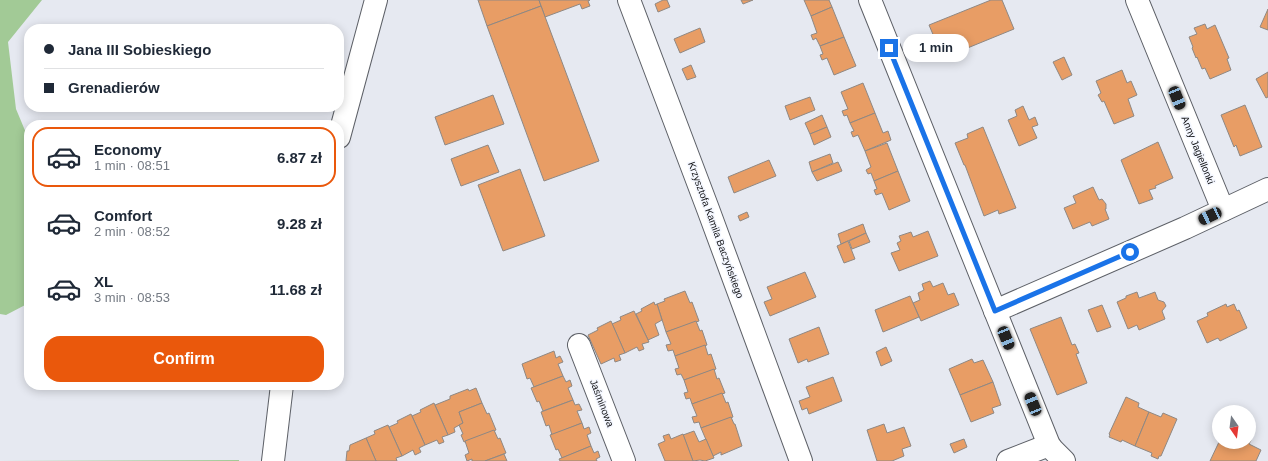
<!DOCTYPE html>
<html lang="en">
<head>
<meta charset="utf-8">
<style>
  :root { --surface:#fff; --page:#f2f2f3; --text:#1f2937; --muted:#747a83; --line:#e0e1e3; --accent:#ea580c }
  body { margin:0; font-family:Arial,sans-serif; background:var(--page); color:var(--text); height:100vh; display:flex; flex-direction:column; font-size:15px; white-space:nowrap }
  * { box-sizing:border-box; margin:0 }
  p { font-size:13px; color:var(--muted) }
  .icon { flex:none; width:22px; height:22px; fill:none; stroke:currentColor; stroke-width:2; stroke-linecap:round; stroke-linejoin:round }
  .map { position:relative; flex:1; overflow:hidden }
  .drawer { position:absolute; left:24px; top:120px; width:320px; height:270px; display:flex; flex-direction:column; background:var(--surface); border-radius:16px; box-shadow:0 2px 10px #0003 }
  .drawer>* { flex:none }
  .top-card { position:absolute; left:24px; top:24px; width:320px; height:88px; border-radius:16px; box-shadow:0 2px 10px #0003; display:grid; align-content:center; height:88px; padding:0 20px; background:var(--surface) }
  .needle { width:26px; rotate:166deg }
  .fabs { position:absolute; left:1212px; top:405px; display:grid; gap:8px }
  .fabs a { display:grid; place-items:center; width:44px; height:44px; border-radius:50%; background:var(--surface); box-shadow:0 2px 10px #0003; font-size:20px }
  .end { position:absolute; width:18px; height:18px; margin:-9px; border:5px solid #1a73e8; background:#fff; box-shadow:0 0 0 2px #fff }
  .from { border-radius:50% }
  .bubble { position:absolute; height:28px; border-radius:14px; background:var(--surface); box-shadow:0 2px 10px #0003; font-size:13px; font-weight:800; line-height:28px; text-align:center }
  .car { position:absolute; width:12px; height:24px; margin:-12px -6px; border-radius:5px; box-shadow:0 0 3px 1px #0007; background:linear-gradient(#222 24%,#8ab4d8 0 40%,#222 0 76%,#8ab4d8 0 86%,#222 0) }
  .top-card b { display:flex; align-items:center; gap:14px; height:38px; font-size:15px }
  .top-card b+b { border-top:1px solid var(--line) }
  .top-card i { width:10px; height:10px; background:var(--text) }
  ul { padding:7px 0 0; list-style:none }
  li { display:flex; align-items:center; gap:12px; height:60px; margin:0 8px 6px; padding:0 12px; border:2px solid transparent; border-radius:16px }
  li div { flex:1 }
  li b { display:block; font-size:15px }
  li em { font-style:normal; font-weight:800 }
  li.on { border-color:var(--accent) }
  li>.icon { width:36px; height:36px; stroke-width:1.5 }
  .button { display:flex; gap:8px; margin-top:auto; padding:8px 20px }
  .button a { flex:1; height:46px; border-radius:16px; background:var(--accent); color:#fff; font-size:16px; font-weight:800; line-height:46px; text-align:center }
  .map>svg:first-child { display:block }
  .green { fill:#a2ca96 }
  .building { fill:#e89d65; stroke:#8f8883 }
  .lines { fill:none; stroke-linecap:round; stroke-linejoin:round }
  .minor-casing { stroke:#5d6067; stroke-width:24 }
  .minor { stroke:#fff; stroke-width:22 }
  .route { stroke:#1a73e8; stroke-width:5 }
  .labels { text-anchor:middle; dominant-baseline:central; stroke-width:3; stroke-linejoin:round; paint-order:stroke }
  .street-label { font-size:10px; fill:#131417; stroke:#f4f7ff }
</style>
</head>
<body>
<div class="map">
<svg width="1268" height="461" viewBox="0 0 1268 461">
  <rect width="100%" height="100%" fill="#e6e9f1"/>
  <g class="green">
    <path d="M0,0H42L8,42L16,109L29,140V303L6,315L0,314Z"/>
    <path d="M239,460V461H0Z"/>
  </g>
  <g class="building">
    <path d="M478,0H539L541,6L487,26Z"/>
    <path d="M539,0H590L588,1L590,6L582,9L580,4L545,17Z"/>
    <path d="M663,0H667L670,7L658,12L655,4Z"/>
    <path d="M741,0H753L743,4Z"/>
    <path d="M804,0H829L832,7L811,16Z"/>
    <path d="M991,0H1002L1014,29L943,58L929,25Z"/>
    <path d="M541,6L599,161L544,181L487,26Z"/>
    <path d="M832,7L844,37L820,46L816,38L813,40L811,35L817,33L811,16Z"/>
    <path d="M1268,9V30L1260,27Z"/>
    <path d="M1205,24L1207,29L1215,25L1229,58L1227,59L1231,70L1210,79L1205,68L1202,69L1197,57L1196,58L1192,48L1193,47L1189,37L1197,34L1194,28Z"/>
    <path d="M700,28L705,42L680,53L674,39Z"/>
    <path d="M844,37L856,66L834,75L827,58L822,60L820,55L823,54L820,46Z"/>
    <path d="M1064,57L1072,75L1062,80L1053,62Z"/>
    <path d="M691,65L696,77L687,80L682,69Z"/>
    <path d="M1122,70L1127,83L1131,81L1137,95L1128,99L1134,116L1114,124L1104,101L1102,102L1098,95L1101,93L1096,81Z"/>
    <path d="M1268,72V97L1266,98L1256,79Z"/>
    <path d="M863,83L875,113L850,123L847,115L844,116L842,111L848,109L841,92Z"/>
    <path d="M493,95L504,124L445,145L435,117Z"/>
    <path d="M810,97L815,110L790,120L785,106Z"/>
    <path d="M1245,105L1262,147L1240,156L1236,145L1234,147L1221,115Z"/>
    <path d="M1023,106L1029,120L1035,117L1038,125L1032,127L1037,138L1019,146L1008,120L1017,116L1015,110Z"/>
    <path d="M875,113L883,133L888,131L891,140L865,151L858,135L853,137L851,132L854,131L850,123Z"/>
    <path d="M822,115L827,127L810,134L805,123Z"/>
    <path d="M827,127L831,137L814,145L810,134Z"/>
    <path d="M983,127L1016,208L999,214L998,210L984,216L965,165H964L955,143L968,138L967,134Z"/>
    <path d="M1158,142L1173,178L1155,186L1156,188L1149,190L1153,199L1139,204L1121,160Z"/>
    <path d="M887,143L898,171L874,181L871,173L868,174L866,170L871,167L865,151Z"/>
    <path d="M488,145L499,172L461,186L451,159Z"/>
    <path d="M830,154L833,163L812,172L809,162Z"/>
    <path d="M769,160L776,176L734,193L728,177Z"/>
    <path d="M838,162L842,171L817,181L812,172Z"/>
    <path d="M520,169L545,236L503,251L478,185Z"/>
    <path d="M898,171L910,201L889,210L882,193L876,195L874,190L877,189L874,181Z"/>
    <path d="M1093,187L1099,200L1102,199L1106,204V209H1105L1109,219L1092,226L1090,222L1073,229L1064,208L1076,203L1073,196Z"/>
    <path d="M747,212L749,217L740,221L738,216Z"/>
    <path d="M863,224L866,233L841,244L838,234Z"/>
    <path d="M928,231L938,256L899,271L891,253L900,250L897,243L901,241L899,236L911,232L913,237Z"/>
    <path d="M866,233L870,242L852,249L849,241Z"/>
    <path d="M848,241L855,259L844,263L837,246Z"/>
    <path d="M805,272L816,297L770,316L764,302L772,299L767,287Z"/>
    <path d="M930,281L933,287L943,283L948,295L954,293L959,305L921,321L913,303L920,300L918,293L924,290L922,284Z"/>
    <path d="M685,291L690,303L692,302L699,321L666,332L657,304L665,301L664,299Z"/>
    <path d="M1137,292L1139,298L1155,292L1158,300L1164,302L1166,306L1162,311L1165,319L1139,330L1137,325L1128,329L1117,302L1126,298V296Z"/>
    <path d="M910,296L919,317L883,332L875,310Z"/>
    <path d="M654,302L655,305L657,304L662,320L655,324L659,335L648,340L636,314L642,311L641,309Z"/>
    <path d="M1226,304L1227,307L1234,304L1237,311L1239,310L1247,328L1220,341L1218,338L1207,343L1197,321L1208,316L1207,313Z"/>
    <path d="M1102,305L1111,327L1097,332L1088,310Z"/>
    <path d="M634,311L649,342L642,344L644,349L639,351L637,347L625,353L612,324L621,320L620,317Z"/>
    <path d="M1061,317L1072,345L1075,344L1079,353L1076,354L1087,383L1057,395L1030,329Z"/>
    <path d="M611,321L625,353L619,355L621,360L615,362L614,358L601,364L588,335L598,330L597,328Z"/>
    <path d="M696,321L700,331L702,330L707,345L675,356L673,350L668,351L666,345L671,344L666,332Z"/>
    <path d="M819,327L829,354L808,362L807,359L798,363L789,339Z"/>
    <path d="M705,345L708,355L711,354L716,369L684,380L681,374L677,375L675,369L679,368L675,356Z"/>
    <path d="M886,347L892,361L881,366L876,352Z"/>
    <path d="M554,351L556,358L560,356L563,362L558,364L563,376L534,387L530,378L527,379L522,364Z"/>
    <path d="M972,359L974,363L983,360L993,382L960,395L949,369Z"/>
    <path d="M714,369L717,379L719,378L725,393L692,404L690,398L686,399L684,393L688,392L684,380Z"/>
    <path d="M563,376L566,382L570,380L572,386L568,388L573,400L543,411L539,401L537,402L531,388Z"/>
    <path d="M833,377L842,401L809,414L807,408L802,410L799,401L810,397L806,387Z"/>
    <path d="M993,382L1001,405L992,408L994,413L971,422L960,395Z"/>
    <path d="M476,388L482,403L459,412L463,423L454,428L455,432L448,435L435,405L450,399V396L468,389L469,391Z"/>
    <path d="M722,393L726,403L728,402L733,417L701,428L699,422L694,423L692,417L697,416L692,404Z"/>
    <path d="M1126,397L1139,403L1138,407L1149,412L1135,446L1122,440L1121,442L1109,437L1110,435L1109,434Z"/>
    <path d="M573,400L575,405L579,404L582,410L577,411L582,423L552,435L549,425L546,426L541,412Z"/>
    <path d="M434,403L448,435L442,437L444,442L439,444L437,440L425,445L412,416L421,412L420,410Z"/>
    <path d="M482,403L487,414L489,413L496,430L464,442L461,435L463,434L459,425L463,423L459,412Z"/>
    <path d="M1149,412L1161,417L1163,413L1177,419L1161,456H1159L1158,459L1151,456L1152,453L1135,446Z"/>
    <path d="M411,414L425,445L419,448L421,452L415,455L413,450L402,456L389,427L398,423L397,421Z"/>
    <path d="M731,417L734,424H735L742,446L721,455V452L713,456L701,428Z"/>
    <path d="M582,423L584,429L589,427L591,433L587,435L591,446L562,458L558,449L556,450L550,435Z"/>
    <path d="M884,424L887,433L904,427L911,446L902,449L904,456L892,461H877L867,430Z"/>
    <path d="M388,425L402,456L396,458L397,461H376L366,438L375,434L374,431Z"/>
    <path d="M494,430L498,439L500,438L506,453L485,461H472V459L467,461L465,455L469,453L465,441Z"/>
    <path d="M694,431L699,442L706,439L714,458L705,461L700,460L693,461L683,435Z"/>
    <path d="M669,434L671,439L683,434L693,461H665L658,444L665,441L663,436Z"/>
    <path d="M1249,436L1252,438L1249,444L1261,450L1256,461H1210L1219,442H1249Z"/>
    <path d="M366,438L376,461H346L347,451H349L350,445Z"/>
    <path d="M964,439L967,447L954,453L950,444Z"/>
    <path d="M591,446L594,453L598,451L600,457L596,459L597,461H560L559,459Z"/>
    <path d="M504,454L507,461H485Z"/>
  </g>
  <g class="lines">
    <g class="minor-casing">
      <g id="minor">
        <path d="M629,0L708,209L801,461"/>
        <path d="M870,0L1049,445L1053,450L1064,461"/>
        <path d="M1137,0L1223,210"/>
        <path d="M339,137L376,0"/>
        <path d="M995,311L1185,228L1268,189"/>
        <path d="M579,345L624,461"/>
        <path d="M273,461L282,385"/>
        <path d="M1008,461L1049,445"/>
      </g>
    </g>
    <use href="#minor" class="minor"/>
  </g>
  <g class="lines">
    <path class="route" d="M889,48L995,311L1130,252"/>
  </g>
  <g class="labels">
    <g class="street-label">
      <text transform="translate(1198 150) rotate(68)">Anny Jagiellonki</text>
      <text transform="translate(716 230) rotate(70)">Krzysztofa Kamila Baczyńskiego</text>
      <text transform="translate(602 403) rotate(69)">Jaśminowa</text>
    </g>
  </g>
</svg>
<div class="fabs">
<a><svg class="needle" viewBox="-14 -14 28 28"><path d="M0-13l5 13h-10z" fill="#e53935"/><path d="M0 13l5-13h-10z" fill="#747a83"/></svg></a>
</div>
<i class="end from" style="left:1130px;top:252px"></i>
<i class="end" style="left:889px;top:48px"></i>
<div class="bubble" style="left:903px;top:34px;width:66px">1 min</div>
<i class="car" style="left:1177px;top:98px;rotate:158deg"></i>
<i class="car" style="left:1210px;top:216px;rotate:245deg"></i>
<i class="car" style="left:1006px;top:338px;rotate:158deg"></i>
<i class="car" style="left:1033px;top:404px;rotate:338deg"></i>
<div class="top-card">
<b><i class="from"></i>Jana III Sobieskiego</b>
<b><i></i>Grenadierów</b>
</div>
<section class="drawer">
<ul>
<li class="on"><svg class="icon" aria-label="car" viewBox="0 0 24 24"><path d="M5 17H2v-5l4-1 3-4h7l3 4 3 1v5h-3M9 17h6M6 11h13"/><circle cx="7" cy="17" r="2"/><circle cx="17" cy="17" r="2"/></svg><div><b>Economy</b><p>1 min · 08:51</p></div><em>6.87 zł</em></li>
<li><svg class="icon" aria-label="car" viewBox="0 0 24 24"><path d="M5 17H2v-5l4-1 3-4h7l3 4 3 1v5h-3M9 17h6M6 11h13"/><circle cx="7" cy="17" r="2"/><circle cx="17" cy="17" r="2"/></svg><div><b>Comfort</b><p>2 min · 08:52</p></div><em>9.28 zł</em></li>
<li><svg class="icon" aria-label="car" viewBox="0 0 24 24"><path d="M5 17H2v-5l4-1 3-4h7l3 4 3 1v5h-3M9 17h6M6 11h13"/><circle cx="7" cy="17" r="2"/><circle cx="17" cy="17" r="2"/></svg><div><b>XL</b><p>3 min · 08:53</p></div><em>11.68 zł</em></li>
</ul>
<div class="button"><a>Confirm</a></div>
</section>
</div>
</body>
</html>
